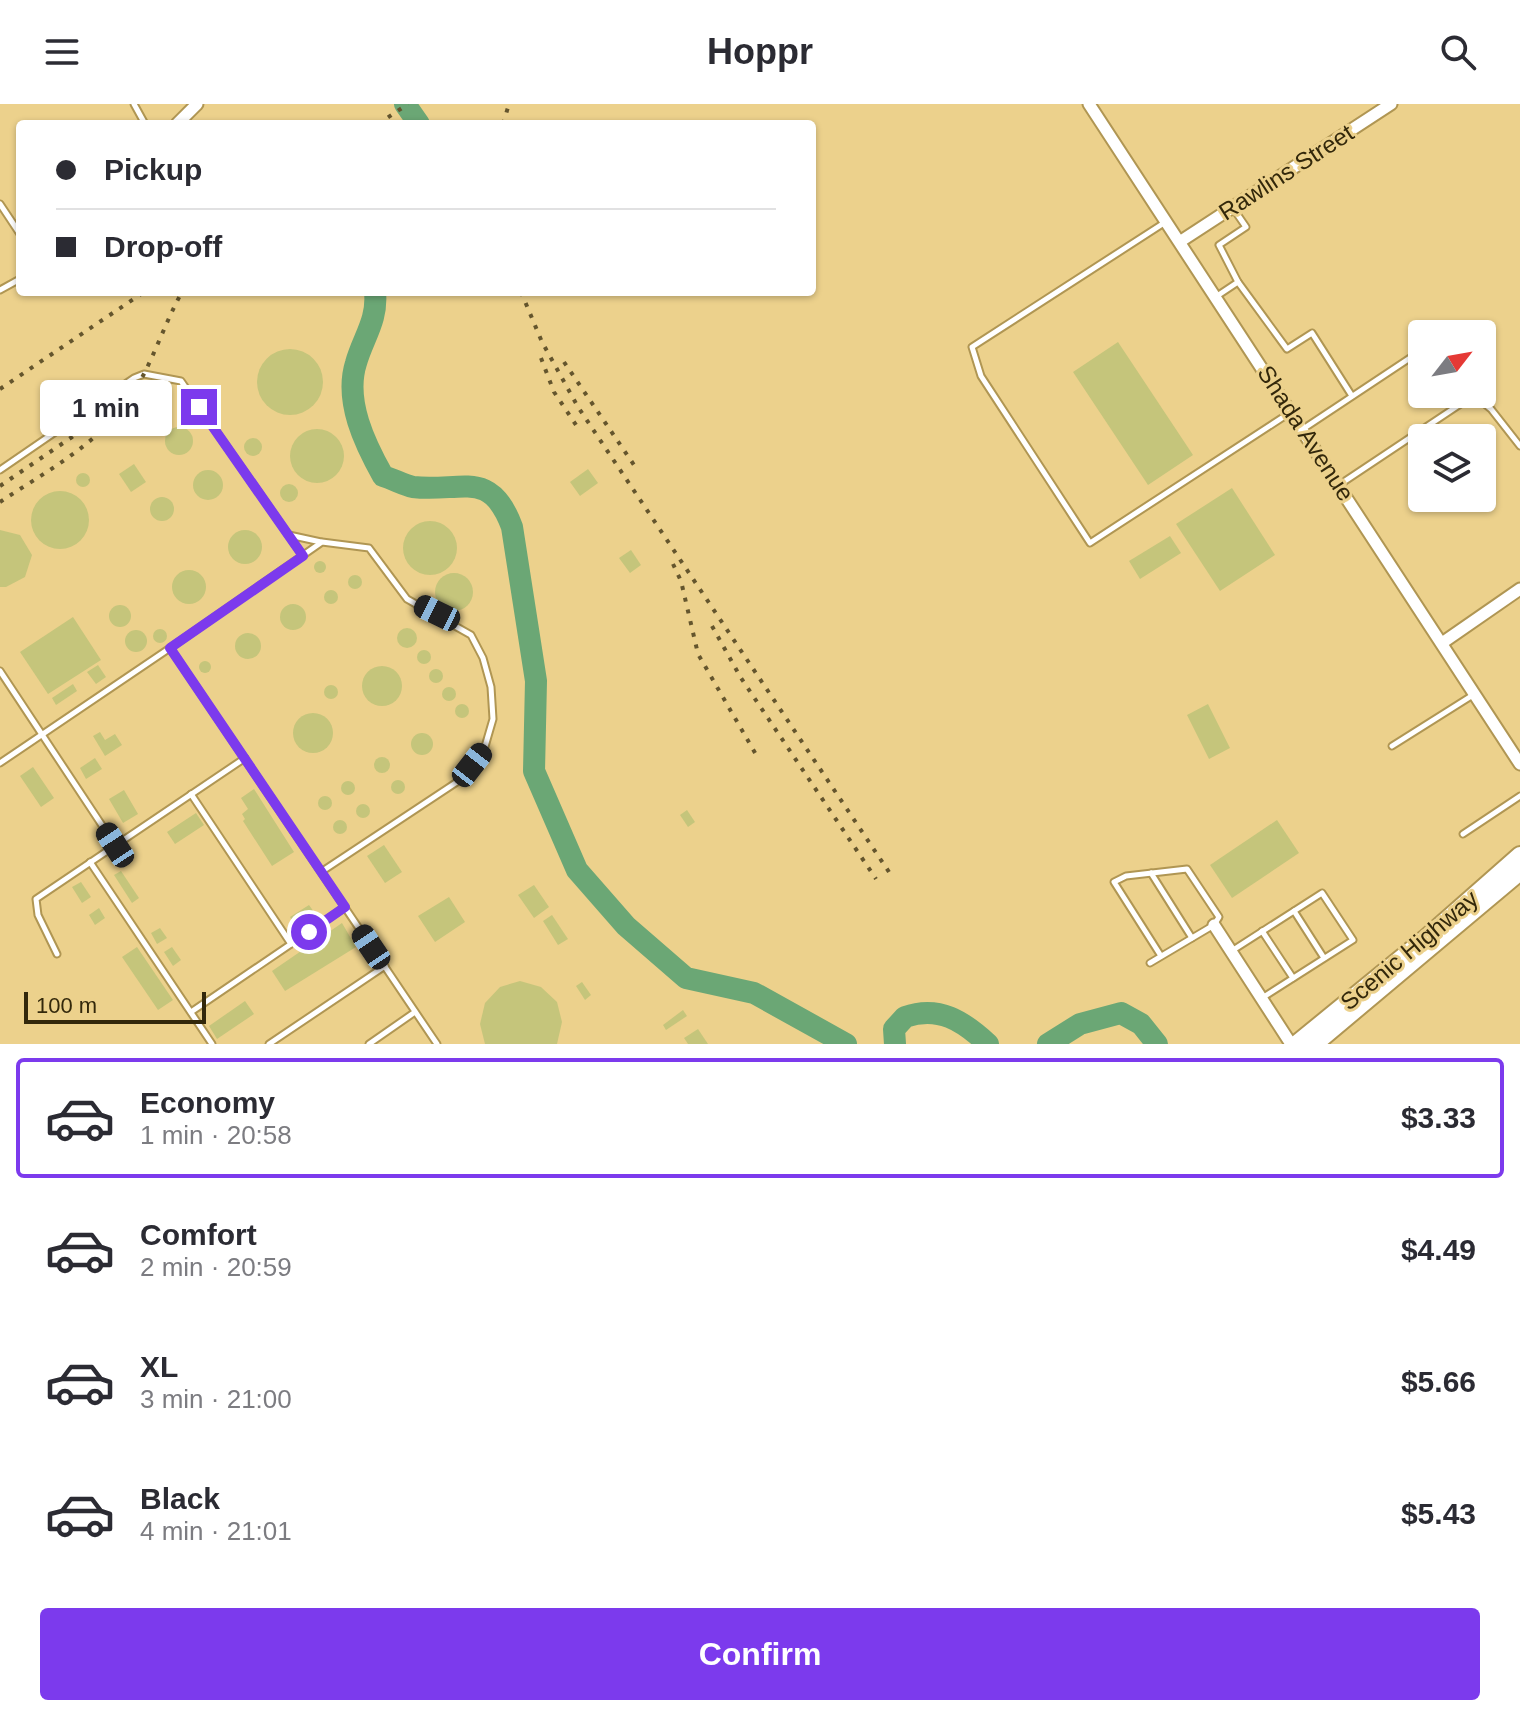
<!DOCTYPE html>
<html lang="en">
<head>
<meta charset="utf-8">
<style>
  :root { --surface:#fff; --page:#f7f7f7; --text:#2b2b33; --muted:#7c7c81; --line:#e1e1e2; --accent:#7c3aed }
  body { margin:0; font-family:Helvetica,sans-serif; background:var(--page); color:var(--text); height:100vh; display:flex; flex-direction:column; font-size:30px; white-space:nowrap }
  * { box-sizing:border-box; margin:0 }
  p { font-size:26px; color:var(--muted) }
  .icon { flex:none; width:44px; height:44px; fill:none; stroke:currentColor; stroke-width:2; stroke-linecap:round; stroke-linejoin:round }
  .map { position:relative; height:940px; overflow:hidden }
  .details { display:flex; flex-direction:column; background:var(--surface); flex:1 }
  .details>* { flex:none }
  .banner { position:absolute; left:16px; top:16px; width:800px; height:176px; border-radius:8px; box-shadow:0 2px 6px #0004; display:grid; align-content:center; height:176px; padding:0 40px; background:var(--surface) }
  .needle { width:52px; rotate:59deg }
  .fabs { position:absolute; left:1408px; top:216px; display:grid; gap:16px }
  .fabs a { display:grid; place-items:center; width:88px; height:88px; border-radius:8px; background:var(--surface); box-shadow:0 2px 6px #0004; font-size:40px }
  .scale { position:absolute; left:24px; bottom:20px; width:182px; box-sizing:border-box; padding-left:8px; border:4px solid #33280b; border-top:0; font-size:22px; line-height:28px; white-space:nowrap; color:#33280b; -webkit-text-stroke:6px #ecd18c; paint-order:stroke }
  .end { position:absolute; width:36px; height:36px; margin:-18px; border:10px solid #7c3aed; background:#fff; box-shadow:0 0 0 4px #fff }
  .from { border-radius:50% }
  .bubble { position:absolute; height:56px; border-radius:8px; background:var(--surface); box-shadow:0 2px 6px #0004; font-size:26px; font-weight:700; line-height:56px; text-align:center }
  .car { position:absolute; width:24px; height:48px; margin:-24px -12px; border-radius:10px; box-shadow:0 0 6px 2px #0007; background:linear-gradient(#222 24%,#8ab4d8 0 40%,#222 0 76%,#8ab4d8 0 86%,#222 0) }
  .banner b { display:flex; align-items:center; gap:28px; height:76px; font-size:30px }
  .banner b+b { border-top:2px solid var(--line) }
  .banner i { width:20px; height:20px; background:var(--text) }
  ul { padding:14px 0 0; list-style:none }
  li { display:flex; align-items:center; gap:24px; height:120px; margin:0 16px 12px; padding:0 24px; border:4px solid transparent; border-radius:8px }
  li div { flex:1 }
  li b { display:block; font-size:30px }
  li em { font-style:normal; font-weight:700 }
  li.active { border-color:var(--accent) }
  li>.icon { width:72px; height:72px; stroke-width:1.5 }
  .action { display:flex; gap:16px; margin-top:auto; padding:16px 40px }
  .action a { flex:1; height:92px; border-radius:8px; background:var(--accent); color:#fff; font-size:32px; font-weight:700; line-height:92px; text-align:center }
  header { display:flex; justify-content:space-between; align-items:center; height:104px; padding:0 40px; background:var(--surface); font-size:36px; font-weight:700 }
  .map>svg:first-child { display:block }
  .lines { fill:none; stroke-linecap:round; stroke-linejoin:round }
  .river { stroke:#6ba775; stroke-width:22 }
  .building { fill:#c5c57b }
  .service-casing { stroke:#b09653; stroke-width:9 }
  .minor-casing { stroke:#b09653; stroke-width:15 }
  .primary-casing { stroke:#b09653; stroke-width:20 }
  .service { stroke:#fff; stroke-width:5 }
  .minor { stroke:#fff; stroke-width:11 }
  .primary { stroke:#fff; stroke-width:16 }
  .rail { stroke:#64552d; stroke-width:4; stroke-dasharray:4 8; stroke-linecap:butt }
  .route { stroke:#7c3aed; stroke-width:10 }
  .labels { text-anchor:middle; dominant-baseline:central; stroke-width:6; stroke-linejoin:round; paint-order:stroke }
  .street-label { font-size:24px; fill:#33280b; stroke:#ecd18c }
</style>
</head>
<body>
<header><svg class="icon" aria-label="menu" viewBox="0 0 24 24"><path d="M4 6h16M4 12h16M4 18h16"/></svg>Hoppr<svg class="icon" aria-label="search" viewBox="0 0 24 24"><circle cx="10" cy="10" r="6"/><path d="M15 15l6 6"/></svg></header>
<div class="map">
<svg width="1520" height="940" viewBox="0 0 1520 940">
  <rect width="100%" height="100%" fill="#ecd18c"/>
  <g class="lines">
    <g class="river">
      <path d="M405,0L419,20"/>
      <path d="M375,188C378,216 363,234 356,259C344,297 365,340 383,372C393,375 404,381 413,383C460,389 490,363 512,423L536,577L534,667L577,766L626,822L686,874L754,889L846,940"/>
      <path d="M895,940L894,925L905,913C939,901 963,917 988,940"/>
      <path d="M1048,940L1080,920L1121,909L1141,920L1157,940"/>
    </g>
  </g>
  <g class="building">
    <path d="M1118,238L1193,351L1148,381L1073,268Z"/>
    <circle cx="290" cy="278" r="33"/>
    <circle cx="179" cy="337" r="14"/>
    <circle cx="317" cy="352" r="27"/>
    <circle cx="253" cy="343" r="9"/>
    <path d="M134,360L146,378L131,388L119,370Z"/>
    <path d="M588,365L598,379L580,392L570,378Z"/>
    <circle cx="208" cy="381" r="15"/>
    <circle cx="83" cy="376" r="7"/>
    <circle cx="289" cy="389" r="9"/>
    <path d="M1232,384L1275,451L1220,487L1176,420Z"/>
    <circle cx="60" cy="416" r="29"/>
    <circle cx="162" cy="405" r="12"/>
    <circle cx="430" cy="444" r="27"/>
    <circle cx="245" cy="443" r="17"/>
    <path d="M0,426L20,431L32,451L25,473L6,483H0Z"/>
    <path d="M1170,432L1181,449L1140,475L1129,457Z"/>
    <path d="M631,446L641,461L630,469L619,454Z"/>
    <circle cx="320" cy="463" r="6"/>
    <circle cx="189" cy="483" r="17"/>
    <circle cx="454" cy="488" r="19"/>
    <circle cx="355" cy="478" r="7"/>
    <circle cx="331" cy="493" r="7"/>
    <circle cx="293" cy="513" r="13"/>
    <circle cx="120" cy="512" r="11"/>
    <path d="M73,513L101,556L48,590L20,548Z"/>
    <circle cx="407" cy="534" r="10"/>
    <circle cx="160" cy="532" r="7"/>
    <circle cx="136" cy="537" r="11"/>
    <circle cx="248" cy="542" r="13"/>
    <circle cx="424" cy="553" r="7"/>
    <circle cx="205" cy="563" r="6"/>
    <path d="M98,561L106,573L96,580L87,568Z"/>
    <circle cx="382" cy="582" r="20"/>
    <circle cx="436" cy="572" r="7"/>
    <path d="M73,580L77,587L56,601L52,594Z"/>
    <circle cx="331" cy="588" r="7"/>
    <circle cx="449" cy="590" r="7"/>
    <path d="M1208,600L1230,644L1209,655L1187,611Z"/>
    <circle cx="462" cy="607" r="7"/>
    <circle cx="313" cy="629" r="20"/>
    <path d="M100,628L105,636L115,630L122,641L105,652L93,632Z"/>
    <circle cx="422" cy="640" r="11"/>
    <circle cx="382" cy="661" r="8"/>
    <path d="M95,654L102,665L86,675L80,664Z"/>
    <path d="M33,663L54,694L41,703L20,672Z"/>
    <circle cx="398" cy="683" r="7"/>
    <circle cx="348" cy="684" r="7"/>
    <path d="M254,685L294,748L272,762L243,717L245,715L242,710L248,705L241,694Z"/>
    <path d="M124,686L138,710L123,719L109,695Z"/>
    <circle cx="325" cy="699" r="7"/>
    <circle cx="363" cy="707" r="7"/>
    <path d="M687,706L695,718L688,723L680,711Z"/>
    <path d="M196,709L204,721L175,740L167,728Z"/>
    <path d="M1277,716L1299,749L1232,794L1210,761Z"/>
    <circle cx="340" cy="723" r="7"/>
    <path d="M384,741L402,768L385,779L367,752Z"/>
    <path d="M121,767L139,794L132,799L114,771Z"/>
    <path d="M81,778L91,793L82,799L72,783Z"/>
    <path d="M534,781L549,803L534,814L518,791Z"/>
    <path d="M449,793L465,818L435,838L418,812Z"/>
    <path d="M309,801L314,808L295,821L290,813Z"/>
    <path d="M99,804L105,814L95,821L89,811Z"/>
    <path d="M552,811L568,835L558,841L543,817Z"/>
    <path d="M342,819L356,843L285,887L272,867Z"/>
    <path d="M160,824L167,834L157,840L151,829Z"/>
    <path d="M137,843L173,896L158,906L122,853Z"/>
    <path d="M172,843L181,856L173,862L164,848Z"/>
    <path d="M520,877L541,883L557,898L562,918L557,940H485L480,920L485,899L500,883Z"/>
    <path d="M582,878L591,891L585,896L576,882Z"/>
    <path d="M245,897L254,910L217,935L209,922Z"/>
    <path d="M683,906L687,912L666,926L663,921Z"/>
    <path d="M698,925L708,940H688L684,934Z"/>
  </g>
  <g class="lines">
    <g class="service-casing">
      <g id="service">
        <path d="M134,0L145,20"/>
        <path d="M0,100L20,130"/>
        <path d="M1233,104L1246,123L1219,141L1238,178L1287,245L1312,229L1352,292"/>
        <path d="M1164,119L972,243L981,272L1090,439L1291,308"/>
        <path d="M0,186L20,175"/>
        <path d="M1217,192L1238,178"/>
        <path d="M1303,325L1422,246"/>
        <path d="M0,366L134,274L144,270L181,277L303,452"/>
        <path d="M1339,381L1474,291L1491,305L1520,342"/>
        <path d="M289,431L321,438"/>
        <path d="M0,567L115,741"/>
        <path d="M1392,642L1473,591"/>
        <path d="M0,659L170,544"/>
        <path d="M191,690L291,840L345,803"/>
        <path d="M1463,730L1520,692"/>
        <path d="M90,758L212,940"/>
        <path d="M321,768L460,676L484,646L493,615L491,583L483,554L471,531L407,495L369,444L322,438L170,544L437,940"/>
        <path d="M1151,769L1192,834"/>
        <path d="M1294,807L1324,854"/>
        <path d="M1262,827L1293,874"/>
        <path d="M1230,848L1322,789L1353,836L1262,894"/>
        <path d="M57,850L38,811L36,795L245,654"/>
        <path d="M1150,859L1214,821L1219,813L1187,765L1126,772L1114,778L1161,852"/>
        <path d="M191,908L291,840"/>
        <path d="M269,940L385,862"/>
        <path d="M369,940L415,908"/>
      </g>
    </g>
    <g class="minor-casing">
      <g id="minor">
        <path d="M1089,0L1520,660"/>
        <path d="M177,20L197,0"/>
        <path d="M1181,137L1391,0"/>
        <path d="M1442,539L1520,485"/>
        <path d="M1214,821L1291,940"/>
      </g>
    </g>
    <g class="primary-casing">
      <g id="primary">
        <path d="M1296,940L1427,833L1520,751"/>
        <path d="M1315,940L1520,768"/>
      </g>
    </g>
    <use href="#service" class="service"/>
    <use href="#minor" class="minor"/>
    <use href="#primary" class="primary"/>
    <g class="rail">
      <path d="M378,20L408,0"/>
      <path d="M503,20L509,0"/>
      <path d="M521,188L542,238L578,303L889,768"/>
      <path d="M541,254L554,288L578,324"/>
      <path d="M564,258L634,361"/>
      <path d="M0,285L144,188"/>
      <path d="M0,382L72,333L115,297"/>
      <path d="M0,398C45,368 99,340 130,294C152,261 163,222 182,188"/>
      <path d="M673,460L681,477L698,550L758,654"/>
      <path d="M712,522L741,574L876,775"/>
    </g>
  </g>
  <g class="lines">
    <path class="route" d="M199,303L303,452L170,544L345,803L309,828"/>
  </g>
  <g class="labels">
    <g class="street-label">
      <text transform="translate(1286 68) rotate(-33)">Rawlins Street</text>
      <text transform="translate(1306 329) rotate(57)">Shada Avenue</text>
      <text transform="translate(1409 846) rotate(-40)">Scenic Highway</text>
    </g>
  </g>
</svg>
<div class="fabs">
<a><svg class="needle" viewBox="-14 -14 28 28"><path d="M0-13l5 13h-10z" fill="#e53935"/><path d="M0 13l5-13h-10z" fill="#7c7c81"/></svg></a>
<a><svg class="icon" aria-label="layers" viewBox="0 0 24 24"><path d="M12 4l9 5-9 5-9-5zM3 14l9 5 9-5"/></svg></a>
</div>
<div class="scale">100 m</div>
<i class="end from" style="left:309px;top:828px"></i>
<i class="end" style="left:199px;top:303px"></i>
<div class="bubble" style="left:40px;top:276px;width:132px">1 min</div>
<i class="car" style="left:437px;top:509px;rotate:296deg"></i>
<i class="car" style="left:472px;top:661px;rotate:38deg"></i>
<i class="car" style="left:115px;top:741px;rotate:327deg"></i>
<i class="car" style="left:371px;top:843px;rotate:326deg"></i>
<div class="banner">
<b><i class="from"></i>Pickup</b>
<b><i></i>Drop-off</b>
</div>
</div>
<section class="details">
<ul>
<li class="active"><svg class="icon" aria-label="car" viewBox="0 0 24 24"><path d="M5 17H2v-5l4-1 3-4h7l3 4 3 1v5h-3M9 17h6M6 11h13"/><circle cx="7" cy="17" r="2"/><circle cx="17" cy="17" r="2"/></svg><div><b>Economy</b><p>1 min · 20:58</p></div><em>$3.33</em></li>
<li><svg class="icon" aria-label="car" viewBox="0 0 24 24"><path d="M5 17H2v-5l4-1 3-4h7l3 4 3 1v5h-3M9 17h6M6 11h13"/><circle cx="7" cy="17" r="2"/><circle cx="17" cy="17" r="2"/></svg><div><b>Comfort</b><p>2 min · 20:59</p></div><em>$4.49</em></li>
<li><svg class="icon" aria-label="car" viewBox="0 0 24 24"><path d="M5 17H2v-5l4-1 3-4h7l3 4 3 1v5h-3M9 17h6M6 11h13"/><circle cx="7" cy="17" r="2"/><circle cx="17" cy="17" r="2"/></svg><div><b>XL</b><p>3 min · 21:00</p></div><em>$5.66</em></li>
<li><svg class="icon" aria-label="car" viewBox="0 0 24 24"><path d="M5 17H2v-5l4-1 3-4h7l3 4 3 1v5h-3M9 17h6M6 11h13"/><circle cx="7" cy="17" r="2"/><circle cx="17" cy="17" r="2"/></svg><div><b>Black</b><p>4 min · 21:01</p></div><em>$5.43</em></li>
</ul>
<div class="action"><a>Confirm</a></div>
</section>
</body>
</html>
